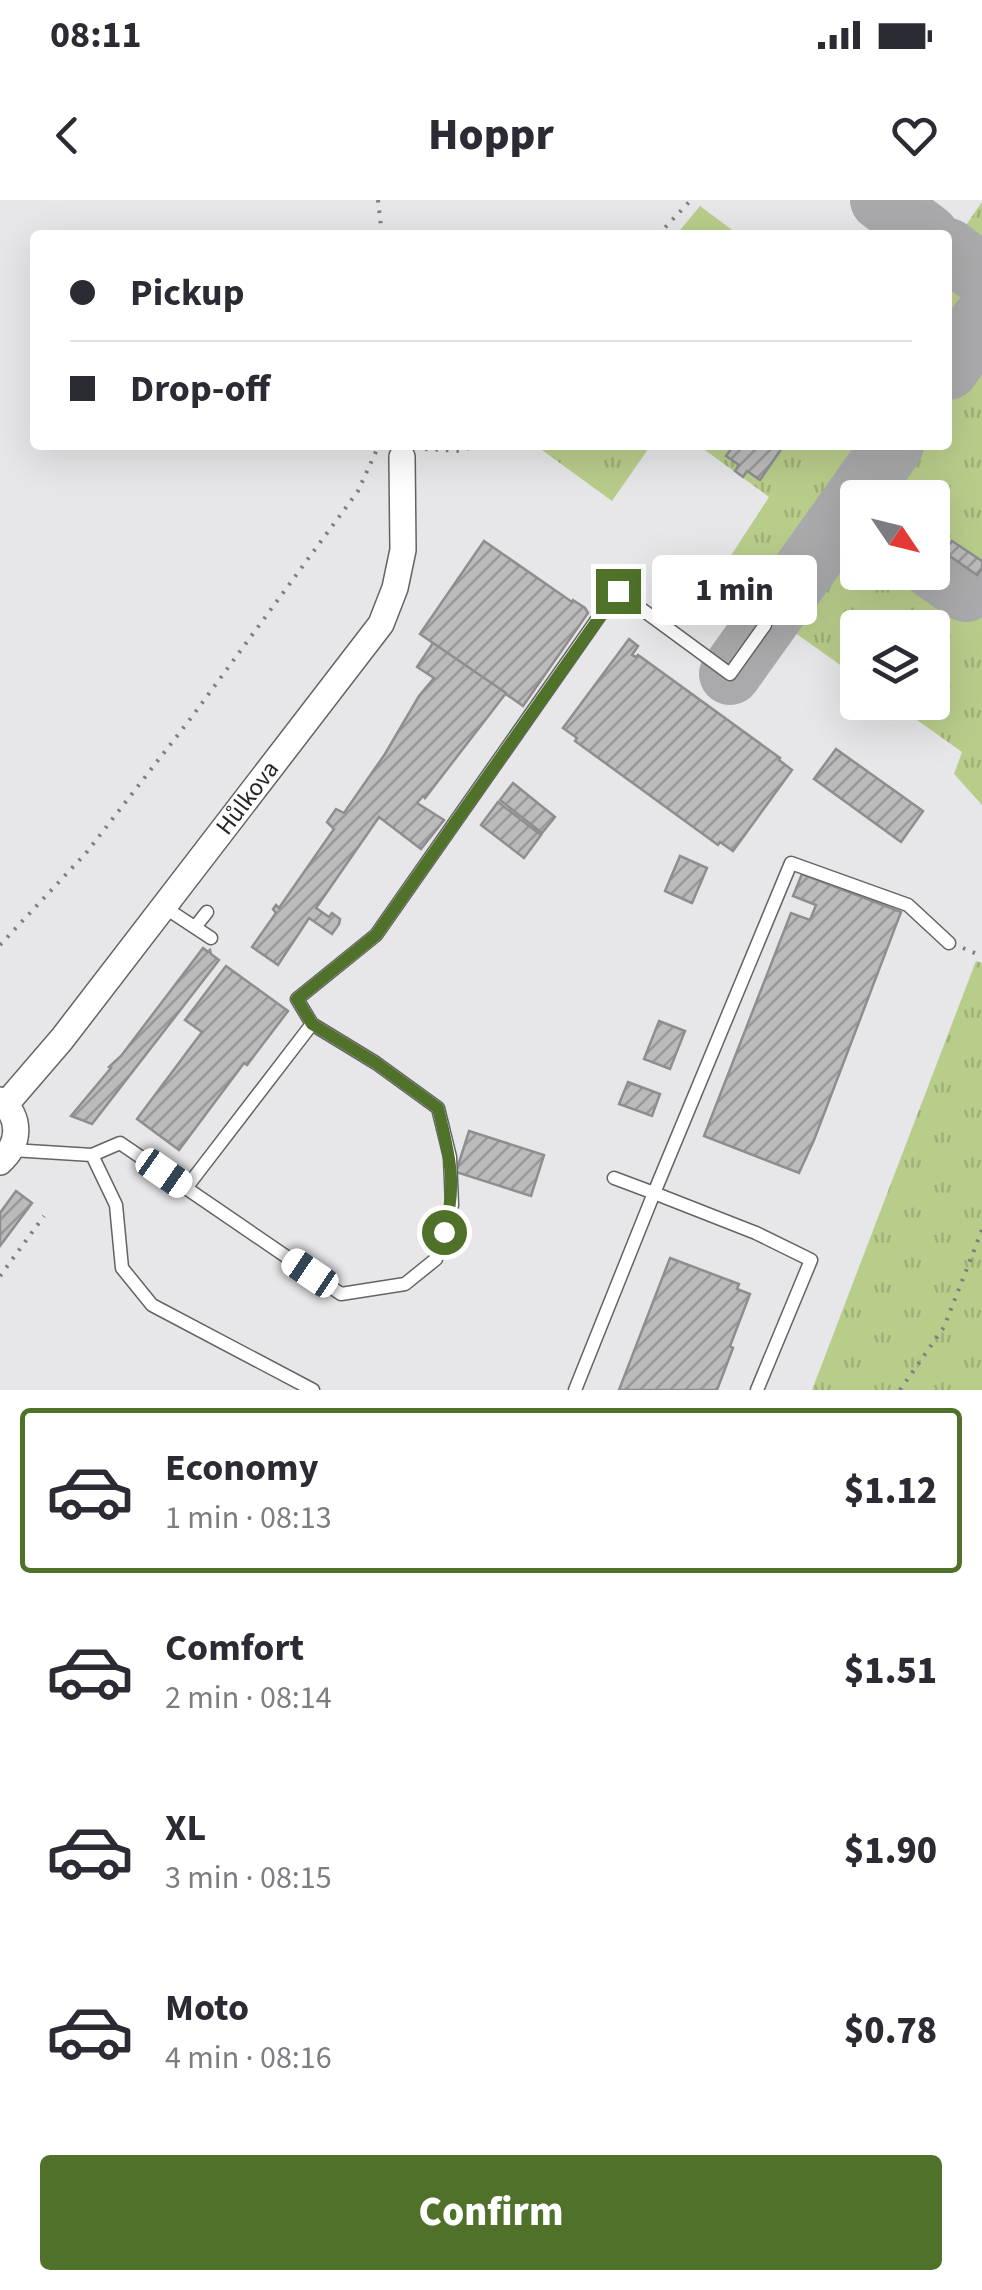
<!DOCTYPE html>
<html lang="en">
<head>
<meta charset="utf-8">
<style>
  :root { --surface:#fff; --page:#f2f2f3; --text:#2b2b33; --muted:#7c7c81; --line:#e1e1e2; --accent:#4f7129 }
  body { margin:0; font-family:"Source Sans 3",sans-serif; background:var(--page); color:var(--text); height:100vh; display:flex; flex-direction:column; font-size:38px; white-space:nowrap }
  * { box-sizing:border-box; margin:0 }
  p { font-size:32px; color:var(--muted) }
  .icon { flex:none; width:55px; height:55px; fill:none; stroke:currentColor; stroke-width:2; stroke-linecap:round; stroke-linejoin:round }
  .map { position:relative; height:1190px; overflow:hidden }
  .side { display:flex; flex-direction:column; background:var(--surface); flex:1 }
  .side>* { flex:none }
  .hud { position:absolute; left:30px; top:30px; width:922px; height:220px; border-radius:10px; box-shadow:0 10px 40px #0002; display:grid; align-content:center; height:220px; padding:0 40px; background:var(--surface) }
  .needle { width:65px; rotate:125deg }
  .buttons { position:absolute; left:840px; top:280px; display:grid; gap:20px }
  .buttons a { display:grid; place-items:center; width:110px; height:110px; border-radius:10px; background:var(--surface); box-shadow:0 10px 40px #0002; font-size:50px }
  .end { position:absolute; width:45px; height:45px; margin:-22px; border:12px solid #4f7129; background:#fff; box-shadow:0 0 0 5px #fff }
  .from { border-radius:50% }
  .bubble { position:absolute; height:70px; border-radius:10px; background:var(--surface); box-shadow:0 10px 40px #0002; font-size:32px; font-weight:800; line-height:70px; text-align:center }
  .car { position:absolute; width:30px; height:60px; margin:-30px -15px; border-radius:12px; box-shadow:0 0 8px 2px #0007; background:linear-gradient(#fff 24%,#345 0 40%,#fff 0 76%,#345 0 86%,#fff 0) }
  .hud b { display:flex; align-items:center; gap:35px; height:95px; font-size:38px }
  .hud b+b { border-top:2px solid var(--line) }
  .hud i { width:25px; height:25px; background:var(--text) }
  ul { padding:18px 0 0; list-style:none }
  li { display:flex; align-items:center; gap:30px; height:165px; margin:0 20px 15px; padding:0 20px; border:5px solid transparent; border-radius:10px }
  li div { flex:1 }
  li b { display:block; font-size:38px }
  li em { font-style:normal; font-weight:800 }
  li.on { border-color:var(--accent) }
  li>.icon { width:90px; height:90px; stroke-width:1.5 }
  .primary-button { display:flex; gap:20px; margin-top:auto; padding:20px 40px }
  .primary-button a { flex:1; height:115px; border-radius:10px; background:var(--accent); color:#fff; font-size:40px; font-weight:800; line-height:115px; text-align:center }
  .status { display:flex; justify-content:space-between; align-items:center; height:70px; padding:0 50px; background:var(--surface); direction:ltr }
  .status svg { height:28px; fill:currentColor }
  header { display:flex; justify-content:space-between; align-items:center; height:130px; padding:0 40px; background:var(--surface); font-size:45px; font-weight:800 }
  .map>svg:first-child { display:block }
  .grass { fill:url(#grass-tufts); fill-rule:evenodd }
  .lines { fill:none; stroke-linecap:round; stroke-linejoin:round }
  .taxiway { stroke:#aaaaac; stroke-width:62 }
  .building { fill:url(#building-hatch); stroke:#8e8e90; stroke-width:2.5 }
  .lane-casing { stroke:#646466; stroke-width:15 }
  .street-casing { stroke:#646466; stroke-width:28 }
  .path { stroke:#7f7f80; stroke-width:4; stroke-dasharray:2.5 8; stroke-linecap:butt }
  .lane { stroke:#fff; stroke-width:12 }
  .street { stroke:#fff; stroke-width:25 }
  .route { stroke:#4f7129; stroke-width:12 }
  .labels { text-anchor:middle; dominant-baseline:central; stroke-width:9; stroke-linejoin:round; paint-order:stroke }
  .street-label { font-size:25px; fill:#262627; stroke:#e7e7e9 }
</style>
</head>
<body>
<div class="status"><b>08:11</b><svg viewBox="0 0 49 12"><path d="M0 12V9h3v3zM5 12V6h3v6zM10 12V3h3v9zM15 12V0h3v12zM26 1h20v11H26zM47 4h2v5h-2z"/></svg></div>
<header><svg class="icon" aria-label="back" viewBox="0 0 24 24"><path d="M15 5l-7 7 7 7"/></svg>Hoppr<svg class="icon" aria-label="heart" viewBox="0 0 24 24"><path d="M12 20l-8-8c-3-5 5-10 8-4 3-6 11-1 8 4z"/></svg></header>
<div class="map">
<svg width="982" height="1190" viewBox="0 0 982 1190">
  <defs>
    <pattern id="grass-tufts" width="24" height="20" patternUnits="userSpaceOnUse" patternTransform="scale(2.5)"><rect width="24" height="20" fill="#b9cd8b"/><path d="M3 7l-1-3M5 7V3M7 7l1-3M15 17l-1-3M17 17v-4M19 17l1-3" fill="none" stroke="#9fb078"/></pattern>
    <pattern id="building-hatch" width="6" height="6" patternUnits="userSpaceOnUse" patternTransform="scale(2.5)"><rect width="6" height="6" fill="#bbbbbc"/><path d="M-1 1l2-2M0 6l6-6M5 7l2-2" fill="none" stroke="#989899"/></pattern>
  </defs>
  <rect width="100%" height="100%" fill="#e7e7e9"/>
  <g class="grass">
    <path d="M982,2V361L953,341L945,352L982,368V605L954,574L962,552L893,503L932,502V428H858L857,477L717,377L769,297L698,245H948V51ZM858,298H932V372H858Z"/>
    <path d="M700,6L739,35H676Z"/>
    <path d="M535,245H651L612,301Z"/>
    <path d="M976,761L982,763V1190H812Z"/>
  </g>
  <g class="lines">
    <g class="taxiway">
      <path d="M881,0L928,35"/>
      <path d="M948,49L982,75"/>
      <path d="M948,169L982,120"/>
      <path d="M857,296L893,245"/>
      <path d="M932,368L966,391"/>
      <path d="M730,474L857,296L858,310"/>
    </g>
  </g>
  <g class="building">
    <path d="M734,245H784L760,280L747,271L743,277L735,271L739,265L726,256Z"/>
    <path d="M484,341L572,402L573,400L585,408L588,413L523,506L420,434Z"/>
    <path d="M952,341L982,361V368L977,375L944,352Z"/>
    <path d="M629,439L638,446L632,455L636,457L638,455L780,558L779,560L792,570L733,651L720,642L718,645L575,541L577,538L563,528Z"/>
    <path d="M433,443L506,493L425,598L423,596L417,603L444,620L421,649L379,617L316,708L329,717L332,713L340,719L339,724L332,734L309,718L278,765L252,747L276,713L273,709L276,705L279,708L334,629L327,622L336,609L344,613L385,554L419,496L434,478L417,467Z"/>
    <path d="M836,549L923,611L901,642L814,579Z"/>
    <path d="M513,583L555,617L542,633L500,600Z"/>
    <path d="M498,602L541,635L524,658L481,625Z"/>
    <path d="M680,656L707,668L692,703L665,691Z"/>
    <path d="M802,674L901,712L814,940L799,973L704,936L791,713L810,720L816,705L793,696Z"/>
    <path d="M203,748L208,752L210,750L211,754L219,760L92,924L71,916L111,868L109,867L121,856Z"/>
    <path d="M226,766L288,811L247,865L244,863L179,950L137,919L202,832L185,820Z"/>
    <path d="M659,821L685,831L670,869L644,859Z"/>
    <path d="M628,882L660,894L652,916L619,904Z"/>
    <path d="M469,931L544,955L531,996L456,972Z"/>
    <path d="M16,991L32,1003L0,1046V1013Z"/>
    <path d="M670,1058L739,1084L737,1089L750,1094L730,1146L733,1148L717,1190H619Z"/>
  </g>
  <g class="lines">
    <g class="lane-casing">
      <g id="lane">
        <path d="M164,707L211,738"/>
        <path d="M195,727L207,712"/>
        <path d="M312,824L376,863L438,908L450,957L452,1005L436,1059L405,1084L341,1094L186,988L312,824L297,799L376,735L617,391L730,474L765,425"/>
        <path d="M12,950L92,955L116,1005L122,1068L152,1105L313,1190"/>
        <path d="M92,955L120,943L186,988"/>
        <path d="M614,978L654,993L791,663L908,705L949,743"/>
        <path d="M575,1190L654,993L756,1033L811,1060L757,1190"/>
      </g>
    </g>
    <g class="street-casing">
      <g id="street">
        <path d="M0,900C22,918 20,944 0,962"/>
        <path id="s1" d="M6,904L62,839L381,424L395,388L403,350L402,257"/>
      </g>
    </g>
    <g class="path">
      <path d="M378,0L382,35"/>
      <path d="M658,35L691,0"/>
      <path d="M425,249L461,251L476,245"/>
      <path d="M0,745L86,653L191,518L358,291L379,245"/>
      <path d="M963,748L982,756"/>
      <path d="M0,1076L44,1016"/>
      <path d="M900,1190L944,1127L982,1030"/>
    </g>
    <use href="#lane" class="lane"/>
    <use href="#street" class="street"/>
  </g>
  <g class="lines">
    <path class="route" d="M444,1032C458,984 449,954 438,908L376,863L312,824L297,799L376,735L618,391"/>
  </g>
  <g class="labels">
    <g class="street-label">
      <text stroke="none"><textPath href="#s1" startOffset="390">Hůlkova</textPath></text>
    </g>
  </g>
</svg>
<div class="buttons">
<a><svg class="needle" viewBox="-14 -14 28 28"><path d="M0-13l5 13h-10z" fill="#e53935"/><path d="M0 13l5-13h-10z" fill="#7c7c81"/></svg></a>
<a><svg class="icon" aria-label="layers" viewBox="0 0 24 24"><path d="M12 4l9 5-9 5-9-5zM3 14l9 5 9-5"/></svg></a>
</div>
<i class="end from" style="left:444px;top:1032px"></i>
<i class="end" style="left:618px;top:391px"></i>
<div class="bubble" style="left:652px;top:355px;width:165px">1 min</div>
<i class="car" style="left:164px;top:973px;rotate:125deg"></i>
<i class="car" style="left:310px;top:1073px;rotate:304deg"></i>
<div class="hud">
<b><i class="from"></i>Pickup</b>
<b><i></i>Drop-off</b>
</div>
</div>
<section class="side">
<ul>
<li class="on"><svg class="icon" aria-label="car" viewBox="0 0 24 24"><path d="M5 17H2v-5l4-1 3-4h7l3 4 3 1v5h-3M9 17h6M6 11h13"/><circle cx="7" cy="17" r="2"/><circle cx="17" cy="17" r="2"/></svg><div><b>Economy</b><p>1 min · 08:13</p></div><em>$1.12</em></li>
<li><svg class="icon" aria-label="car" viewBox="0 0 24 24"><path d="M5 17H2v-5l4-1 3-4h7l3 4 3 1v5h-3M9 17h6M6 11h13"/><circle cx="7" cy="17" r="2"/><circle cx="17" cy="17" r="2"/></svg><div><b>Comfort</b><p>2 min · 08:14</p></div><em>$1.51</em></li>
<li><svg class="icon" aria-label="car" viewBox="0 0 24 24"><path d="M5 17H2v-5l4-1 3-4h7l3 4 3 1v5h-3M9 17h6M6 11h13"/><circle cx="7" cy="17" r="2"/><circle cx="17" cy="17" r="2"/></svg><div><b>XL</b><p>3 min · 08:15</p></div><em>$1.90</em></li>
<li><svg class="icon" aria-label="car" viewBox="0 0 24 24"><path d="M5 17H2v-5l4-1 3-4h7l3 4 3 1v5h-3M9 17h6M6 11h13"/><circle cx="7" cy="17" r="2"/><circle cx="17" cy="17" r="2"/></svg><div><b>Moto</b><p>4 min · 08:16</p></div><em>$0.78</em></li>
</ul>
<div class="primary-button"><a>Confirm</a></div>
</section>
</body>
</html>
